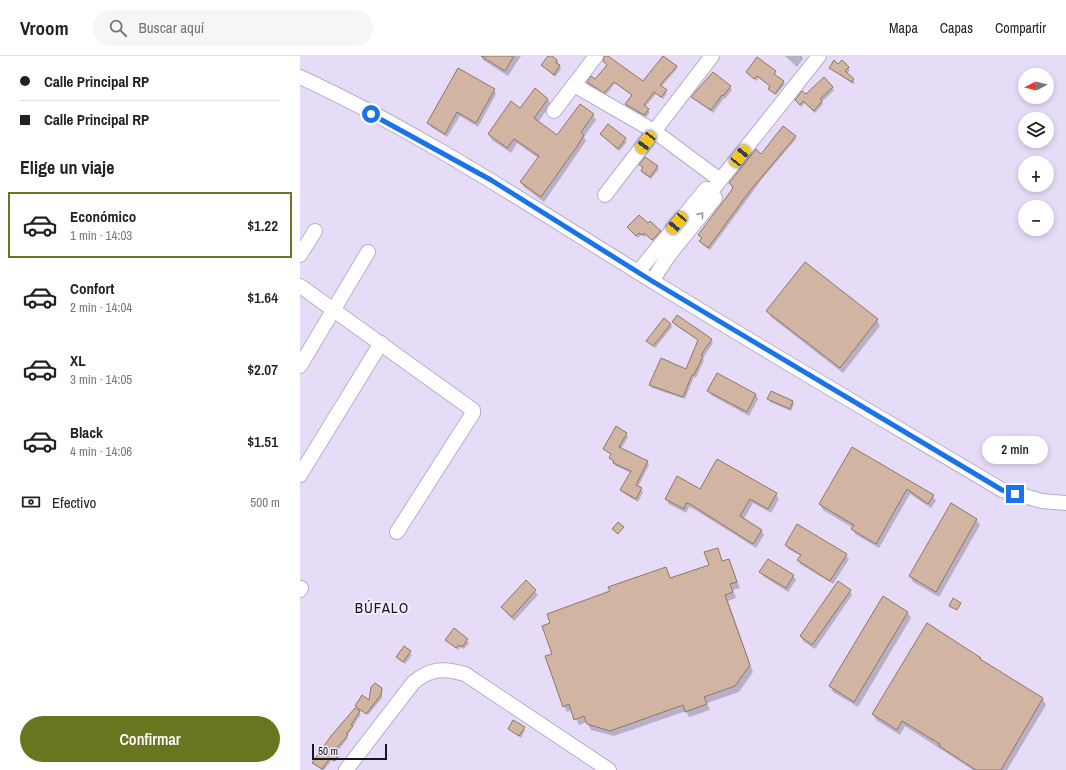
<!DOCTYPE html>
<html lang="es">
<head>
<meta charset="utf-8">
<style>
  :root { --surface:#fff; --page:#f6f6f6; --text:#222; --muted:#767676; --line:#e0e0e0; --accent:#6a7520 }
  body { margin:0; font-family:"Archivo Narrow",sans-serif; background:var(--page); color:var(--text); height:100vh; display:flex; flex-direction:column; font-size:15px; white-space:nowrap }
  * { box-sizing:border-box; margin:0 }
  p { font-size:13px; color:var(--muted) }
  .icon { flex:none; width:22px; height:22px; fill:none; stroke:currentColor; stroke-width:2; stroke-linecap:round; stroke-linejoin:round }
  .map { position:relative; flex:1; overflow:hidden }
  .drawer { display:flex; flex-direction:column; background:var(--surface); width:300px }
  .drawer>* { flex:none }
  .guide { display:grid; align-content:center; height:88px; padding:0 20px; background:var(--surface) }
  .needle { width:26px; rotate:263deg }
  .tools { position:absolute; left:718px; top:12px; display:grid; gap:8px }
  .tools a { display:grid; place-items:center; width:36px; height:36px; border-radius:50%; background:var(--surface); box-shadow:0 2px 6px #0003; font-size:20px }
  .scale { position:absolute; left:12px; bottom:10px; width:75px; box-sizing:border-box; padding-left:4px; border:2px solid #1b1721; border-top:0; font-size:11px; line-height:14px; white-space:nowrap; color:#1b1721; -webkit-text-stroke:3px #f2ebfc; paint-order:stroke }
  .end { position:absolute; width:18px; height:18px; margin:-9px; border:5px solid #1a73e8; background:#fff; box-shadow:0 0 0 2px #fff }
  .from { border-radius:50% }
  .bubble { position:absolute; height:28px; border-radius:14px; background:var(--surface); box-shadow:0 2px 6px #0003; font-size:13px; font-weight:600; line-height:28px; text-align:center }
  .car { position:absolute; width:12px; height:24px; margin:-12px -6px; border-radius:5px; box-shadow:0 0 3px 1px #0007; background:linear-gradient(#f5c518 24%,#345 0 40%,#f5c518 0 76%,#345 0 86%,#f5c518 0) }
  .guide b { display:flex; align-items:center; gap:14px; height:38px; font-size:15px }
  .guide b+b { border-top:1px solid var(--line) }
  .guide i { width:10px; height:10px; background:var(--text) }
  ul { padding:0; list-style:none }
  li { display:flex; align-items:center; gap:12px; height:66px; margin:0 8px 6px; padding:0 12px; border:2px solid transparent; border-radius:0px }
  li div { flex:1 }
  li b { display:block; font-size:15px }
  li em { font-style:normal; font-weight:600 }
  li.current { border-color:var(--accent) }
  li>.icon { width:36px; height:36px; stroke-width:1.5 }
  h2 { padding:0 20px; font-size:18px; line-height:48px }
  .pay { display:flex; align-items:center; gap:10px; height:44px; padding:0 20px; font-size:15px }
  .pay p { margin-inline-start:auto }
  .button { display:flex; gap:8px; margin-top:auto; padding:8px 20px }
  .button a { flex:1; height:46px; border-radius:24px; background:var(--accent); color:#fff; font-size:16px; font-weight:600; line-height:46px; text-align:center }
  header { display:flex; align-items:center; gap:24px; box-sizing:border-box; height:56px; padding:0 20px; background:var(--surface); border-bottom:1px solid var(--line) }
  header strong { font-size:19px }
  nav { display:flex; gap:22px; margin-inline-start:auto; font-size:14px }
  .search { width:280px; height:36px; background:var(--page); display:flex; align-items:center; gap:10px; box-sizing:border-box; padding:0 14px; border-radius:22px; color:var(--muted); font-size:15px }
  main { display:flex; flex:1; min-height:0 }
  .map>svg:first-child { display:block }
  .shadow { fill:#0003 }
  .building { fill:#d1b4a1; stroke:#8f7766 }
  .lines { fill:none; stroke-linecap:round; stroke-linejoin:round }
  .minor-casing { stroke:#b9aec9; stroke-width:16 }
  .minor { stroke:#fff; stroke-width:14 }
  .oneway { stroke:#98979b }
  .route { stroke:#1a73e8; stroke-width:5 }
  .labels { text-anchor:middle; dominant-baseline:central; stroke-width:4; stroke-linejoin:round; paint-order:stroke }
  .quarter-label { font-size:15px; letter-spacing:1px; fill:#1b1721; stroke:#f2ebfc }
</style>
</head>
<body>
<header>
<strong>Vroom</strong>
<div class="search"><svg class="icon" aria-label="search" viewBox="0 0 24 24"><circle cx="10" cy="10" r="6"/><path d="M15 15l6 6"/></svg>Buscar aquí</div>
<nav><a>Mapa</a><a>Capas</a><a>Compartir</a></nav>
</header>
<main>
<section class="drawer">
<div class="guide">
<b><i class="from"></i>Calle Principal RP</b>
<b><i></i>Calle Principal RP</b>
</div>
<h2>Elige un viaje</h2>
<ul>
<li class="current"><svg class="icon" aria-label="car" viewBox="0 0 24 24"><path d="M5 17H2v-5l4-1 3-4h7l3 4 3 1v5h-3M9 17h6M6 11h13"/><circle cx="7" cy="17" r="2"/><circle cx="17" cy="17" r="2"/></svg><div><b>Económico</b><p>1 min · 14:03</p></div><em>$1.22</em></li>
<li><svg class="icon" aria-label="car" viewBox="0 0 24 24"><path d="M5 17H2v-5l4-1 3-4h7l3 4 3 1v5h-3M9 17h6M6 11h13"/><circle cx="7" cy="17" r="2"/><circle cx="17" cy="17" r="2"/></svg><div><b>Confort</b><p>2 min · 14:04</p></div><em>$1.64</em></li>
<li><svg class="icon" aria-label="car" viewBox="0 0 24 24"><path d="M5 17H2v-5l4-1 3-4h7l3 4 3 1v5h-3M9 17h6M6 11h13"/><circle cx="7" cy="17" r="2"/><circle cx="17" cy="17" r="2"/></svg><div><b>XL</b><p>3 min · 14:05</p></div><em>$2.07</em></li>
<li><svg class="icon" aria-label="car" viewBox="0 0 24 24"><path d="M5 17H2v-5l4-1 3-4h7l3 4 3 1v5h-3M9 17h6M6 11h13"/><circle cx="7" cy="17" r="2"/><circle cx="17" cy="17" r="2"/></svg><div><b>Black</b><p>4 min · 14:06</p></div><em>$1.51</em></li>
</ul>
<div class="pay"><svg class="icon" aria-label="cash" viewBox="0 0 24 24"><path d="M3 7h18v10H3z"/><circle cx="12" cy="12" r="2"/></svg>Efectivo<p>500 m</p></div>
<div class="button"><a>Confirmar</a></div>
</section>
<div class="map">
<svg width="766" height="714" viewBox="0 0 766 714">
  <rect width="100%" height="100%" fill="#e7dcf8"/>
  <g class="shadow">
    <path d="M181,0H221L208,20L183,4Z"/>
    <path d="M249,0L257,4L261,13L255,21L242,9Z"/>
    <path d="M306,0L343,26L364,1L376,10L377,13L361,31L367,37L363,43L356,38L345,51L350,56L346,61L327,51L326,48L333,40L315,27L306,39L289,29L288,26L292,21L295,24L308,10L304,5Z"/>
    <path d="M485,0H502L503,3L497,11Z"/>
    <path d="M458,3L475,16L476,20L485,28L476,39L471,35V31L459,22L456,25L447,16Z"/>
    <path d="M538,10L548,11L550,14L547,18L553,24L555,27L553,28L530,12Z"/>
    <path d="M430,31L432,34L425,43L424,42L413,57L395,44L393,41Z"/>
    <path d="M532,31L534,34L522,46L523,48L515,57L505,47L501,51L496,44Z"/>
    <path d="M194,34L196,38L178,71L160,60L147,81L131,71L128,67Z"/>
    <path d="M235,34L248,44L251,49L238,66L258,80L293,59L296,64L284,81L286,85L244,146L224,131L221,126L238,102L217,87L211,97L192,84L189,78L220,53Z"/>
    <path d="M309,69L327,86L319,95L301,78Z"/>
    <path d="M495,80L496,83L462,123L410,194L402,188L400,185L402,183L399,179L433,132L430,127L462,99Z"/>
    <path d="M340,109L357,111L359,113L351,123L343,117L342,115L343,113Z"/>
    <path d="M348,169L361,178L354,186L346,179L344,181L341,179L338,182L328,172Z"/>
    <path d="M468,255L577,264L580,270L543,317L471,261Z"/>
    <path d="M373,266L411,284L413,287L403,302L404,304L396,322L394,321L385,343L352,332L350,329L386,314L399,285L375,269Z"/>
    <path d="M370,268L372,271L355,292L349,287L347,285Z"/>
    <path d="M409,335L456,338L458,343L449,360L411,339Z"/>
    <path d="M469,343L493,346L494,348L491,355L470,346Z"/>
    <path d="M326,378L328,381L321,393L347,405L349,409L338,431L343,436L338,446L323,437L321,434L331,417L316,410L310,402L312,399L304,393Z"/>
    <path d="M552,392L633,440L636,445L631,452L610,438L579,492L555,478L553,472L523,454L520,448Z"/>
    <path d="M400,434L476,438L479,443L471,457L453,447L444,463L461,474L464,479L456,492L394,453L389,451L386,457L369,448L366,443Z"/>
    <path d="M677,464L680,469L639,541L613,526L610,520Z"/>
    <path d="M486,489L546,499L549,503L533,528L500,508L498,504L501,500L488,493Z"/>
    <path d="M417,493L423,506L429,504L440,532L433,534L436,542L428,545L453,616L439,636L407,647L410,654L389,661L386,655L314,680L291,674L287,666L279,669L272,654L267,656L264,650L253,598L311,536L366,512L371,523L410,509Z"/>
    <path d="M460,516L493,520L496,524L488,536L463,520Z"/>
    <path d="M226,526L238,539L214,565L202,552Z"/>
    <path d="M550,535L552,539L515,593L503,585L501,580Z"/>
    <path d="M583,542L608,557L611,562L558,651L533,636L530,630Z"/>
    <path d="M154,574L169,587L164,593L160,591L158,594L146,584Z"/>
    <path d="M104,591L112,599L105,608L97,601Z"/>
    <path d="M680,602L682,605L743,643L746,649L707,714H673L605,670L600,679L576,664L573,658Z"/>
    <path d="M81,633L82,642L68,659L57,652L56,650L70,646Z"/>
    <path d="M59,656L61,658L47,680L48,682L36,697L39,701L35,706L32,704L24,714H22L14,707Z"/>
    <path d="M224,672L225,674L221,682L209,673Z"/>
  </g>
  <g class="building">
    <path d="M181,0H214L205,15Z"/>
    <path d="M248,0H252L257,4L256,7L260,9L254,19L241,9Z"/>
    <path d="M304,0H308L343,25L363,0L377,10L360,29L367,34L361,41L354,36L344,49L349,53L344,59L325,48L332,39L314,26L304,37L287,26L291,20L295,23L307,9L303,5Z"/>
    <path d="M457,1L476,15L474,18L484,25L475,38L468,33L470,30L457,20L454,23L446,16Z"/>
    <path d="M534,4L538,8L542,4L549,11L545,15L554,23L552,26L529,12Z"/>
    <path d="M158,12L195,33L176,67L157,56L145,78L127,67Z"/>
    <path d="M413,16L431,30L423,40L422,39L411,54L391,41Z"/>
    <path d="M524,21L533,31L520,43L522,45L514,55L503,45L500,49L495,44L502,35L506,38Z"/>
    <path d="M235,32L248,43L234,62L257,79L280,48L294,58L281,76L284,79L276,92L241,141L220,126L239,100L214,83L207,92L188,78L211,45L220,52Z"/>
    <path d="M308,68L326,82L318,93L300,78Z"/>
    <path d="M483,70L496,80L449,136L408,192L399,185L402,182L398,179L431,135L433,131L429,127L456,93L461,98Z"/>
    <path d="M345,101L358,110L350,121L341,115L343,111L339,109Z"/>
    <path d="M339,159L348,167L350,165L361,175L352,184L344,177L342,179L339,177L336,180L327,171Z"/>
    <path d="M505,206L578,263L540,312L466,255Z"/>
    <path d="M377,259L412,283L401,299L403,300L394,319H392L383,341L349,329L361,302L386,313L398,284L372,266Z"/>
    <path d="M364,262L371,268L353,290L346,285Z"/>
    <path d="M417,317L456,338L447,356L407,335Z"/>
    <path d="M471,335L493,345L490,353L467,343Z"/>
    <path d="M316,370L327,377L319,391L348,405L336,429L342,432L336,443L320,434L331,415L313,407L314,405L309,402L311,398L303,393Z"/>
    <path d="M552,391L634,439L628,448L607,433L576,488L551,473L554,469L519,448Z"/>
    <path d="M417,403L477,437L468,453L450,443L440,460L462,474L453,488L390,448L386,447L384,453L365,443L377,420L400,433Z"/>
    <path d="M651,447L677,463L636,536L609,520Z"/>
    <path d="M318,466L324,471L318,478L312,473Z"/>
    <path d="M497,468L547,498L530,525L497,504L501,499L485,489Z"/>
    <path d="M418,492L422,505L429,503L437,526L430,528L433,536L425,539L450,609L435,630L404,641L407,648L385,656L383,649L310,675L287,668L284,660L274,664L269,648L263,651L245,600L252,598L242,570L250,567L247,558L310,535L308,531L366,511L370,522L409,509L404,496Z"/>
    <path d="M468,503L494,519L486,532L459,516Z"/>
    <path d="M226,524L236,534L212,561L201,551Z"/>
    <path d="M538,525L551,534L512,589L500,580Z"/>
    <path d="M583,540L608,556L554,646L529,630Z"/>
    <path d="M653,542L661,547L657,554L649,550Z"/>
    <path d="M627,567L681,602L680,603L743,642L701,714H676L639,690L640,688L602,665L597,674L572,658Z"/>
    <path d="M154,572L168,583L162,591L159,589L156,592L145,584Z"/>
    <path d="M104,590L111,595L103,606L96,601Z"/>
    <path d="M75,627L82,632L81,639L66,658L55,650L62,639L69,644L71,631Z"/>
    <path d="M55,652L60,655L51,669L53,670L46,678L48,679L34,695L39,698L34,705L30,702L22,713L12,707L31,680Z"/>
    <path d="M213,664L225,671L219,680L208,673Z"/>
  </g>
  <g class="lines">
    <g class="minor-casing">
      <g id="minor">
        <path d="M0,21C124,78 238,155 354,226C469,297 586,365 702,434L742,445L766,447"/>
        <path d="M274,29L354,75L420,124"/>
        <path d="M254,55L296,0"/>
        <path d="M410,137L519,0"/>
        <path d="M305,139L412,0"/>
        <path d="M0,199L15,175"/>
        <path d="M338,216L406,133L415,142L369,199L352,225"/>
        <path d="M0,230L173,354V357L97,476"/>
        <path d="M0,310L68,196"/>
        <path d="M0,419L81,287"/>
        <path d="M0,534L1,532"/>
        <path d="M46,714L113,627C130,612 143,612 165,618L309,714"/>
      </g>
    </g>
    <use href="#minor" class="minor"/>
  </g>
  <defs><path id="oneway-chevron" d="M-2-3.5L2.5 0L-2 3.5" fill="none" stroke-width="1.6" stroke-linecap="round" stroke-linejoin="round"/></defs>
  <use class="oneway" href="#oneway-chevron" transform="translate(401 159) rotate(-51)"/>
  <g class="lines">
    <path class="route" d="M71,58L191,124L352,225L702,434L715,438"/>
  </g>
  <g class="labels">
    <g class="quarter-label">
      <text x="82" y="551">BÚFALO</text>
    </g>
  </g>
</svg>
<div class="tools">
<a><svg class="needle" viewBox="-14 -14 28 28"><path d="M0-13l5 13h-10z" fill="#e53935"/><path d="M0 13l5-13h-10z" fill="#767676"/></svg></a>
<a><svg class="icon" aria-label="layers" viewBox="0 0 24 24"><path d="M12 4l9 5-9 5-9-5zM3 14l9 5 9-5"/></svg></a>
<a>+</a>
<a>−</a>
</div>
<div class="scale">50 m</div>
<i class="end from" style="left:71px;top:58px"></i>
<i class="end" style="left:715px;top:438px"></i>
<div class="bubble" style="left:682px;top:380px;width:66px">2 min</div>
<i class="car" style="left:346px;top:86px;rotate:217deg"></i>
<i class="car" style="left:440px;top:100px;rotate:39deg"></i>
<i class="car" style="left:377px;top:167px;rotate:220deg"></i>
</div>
</main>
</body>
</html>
